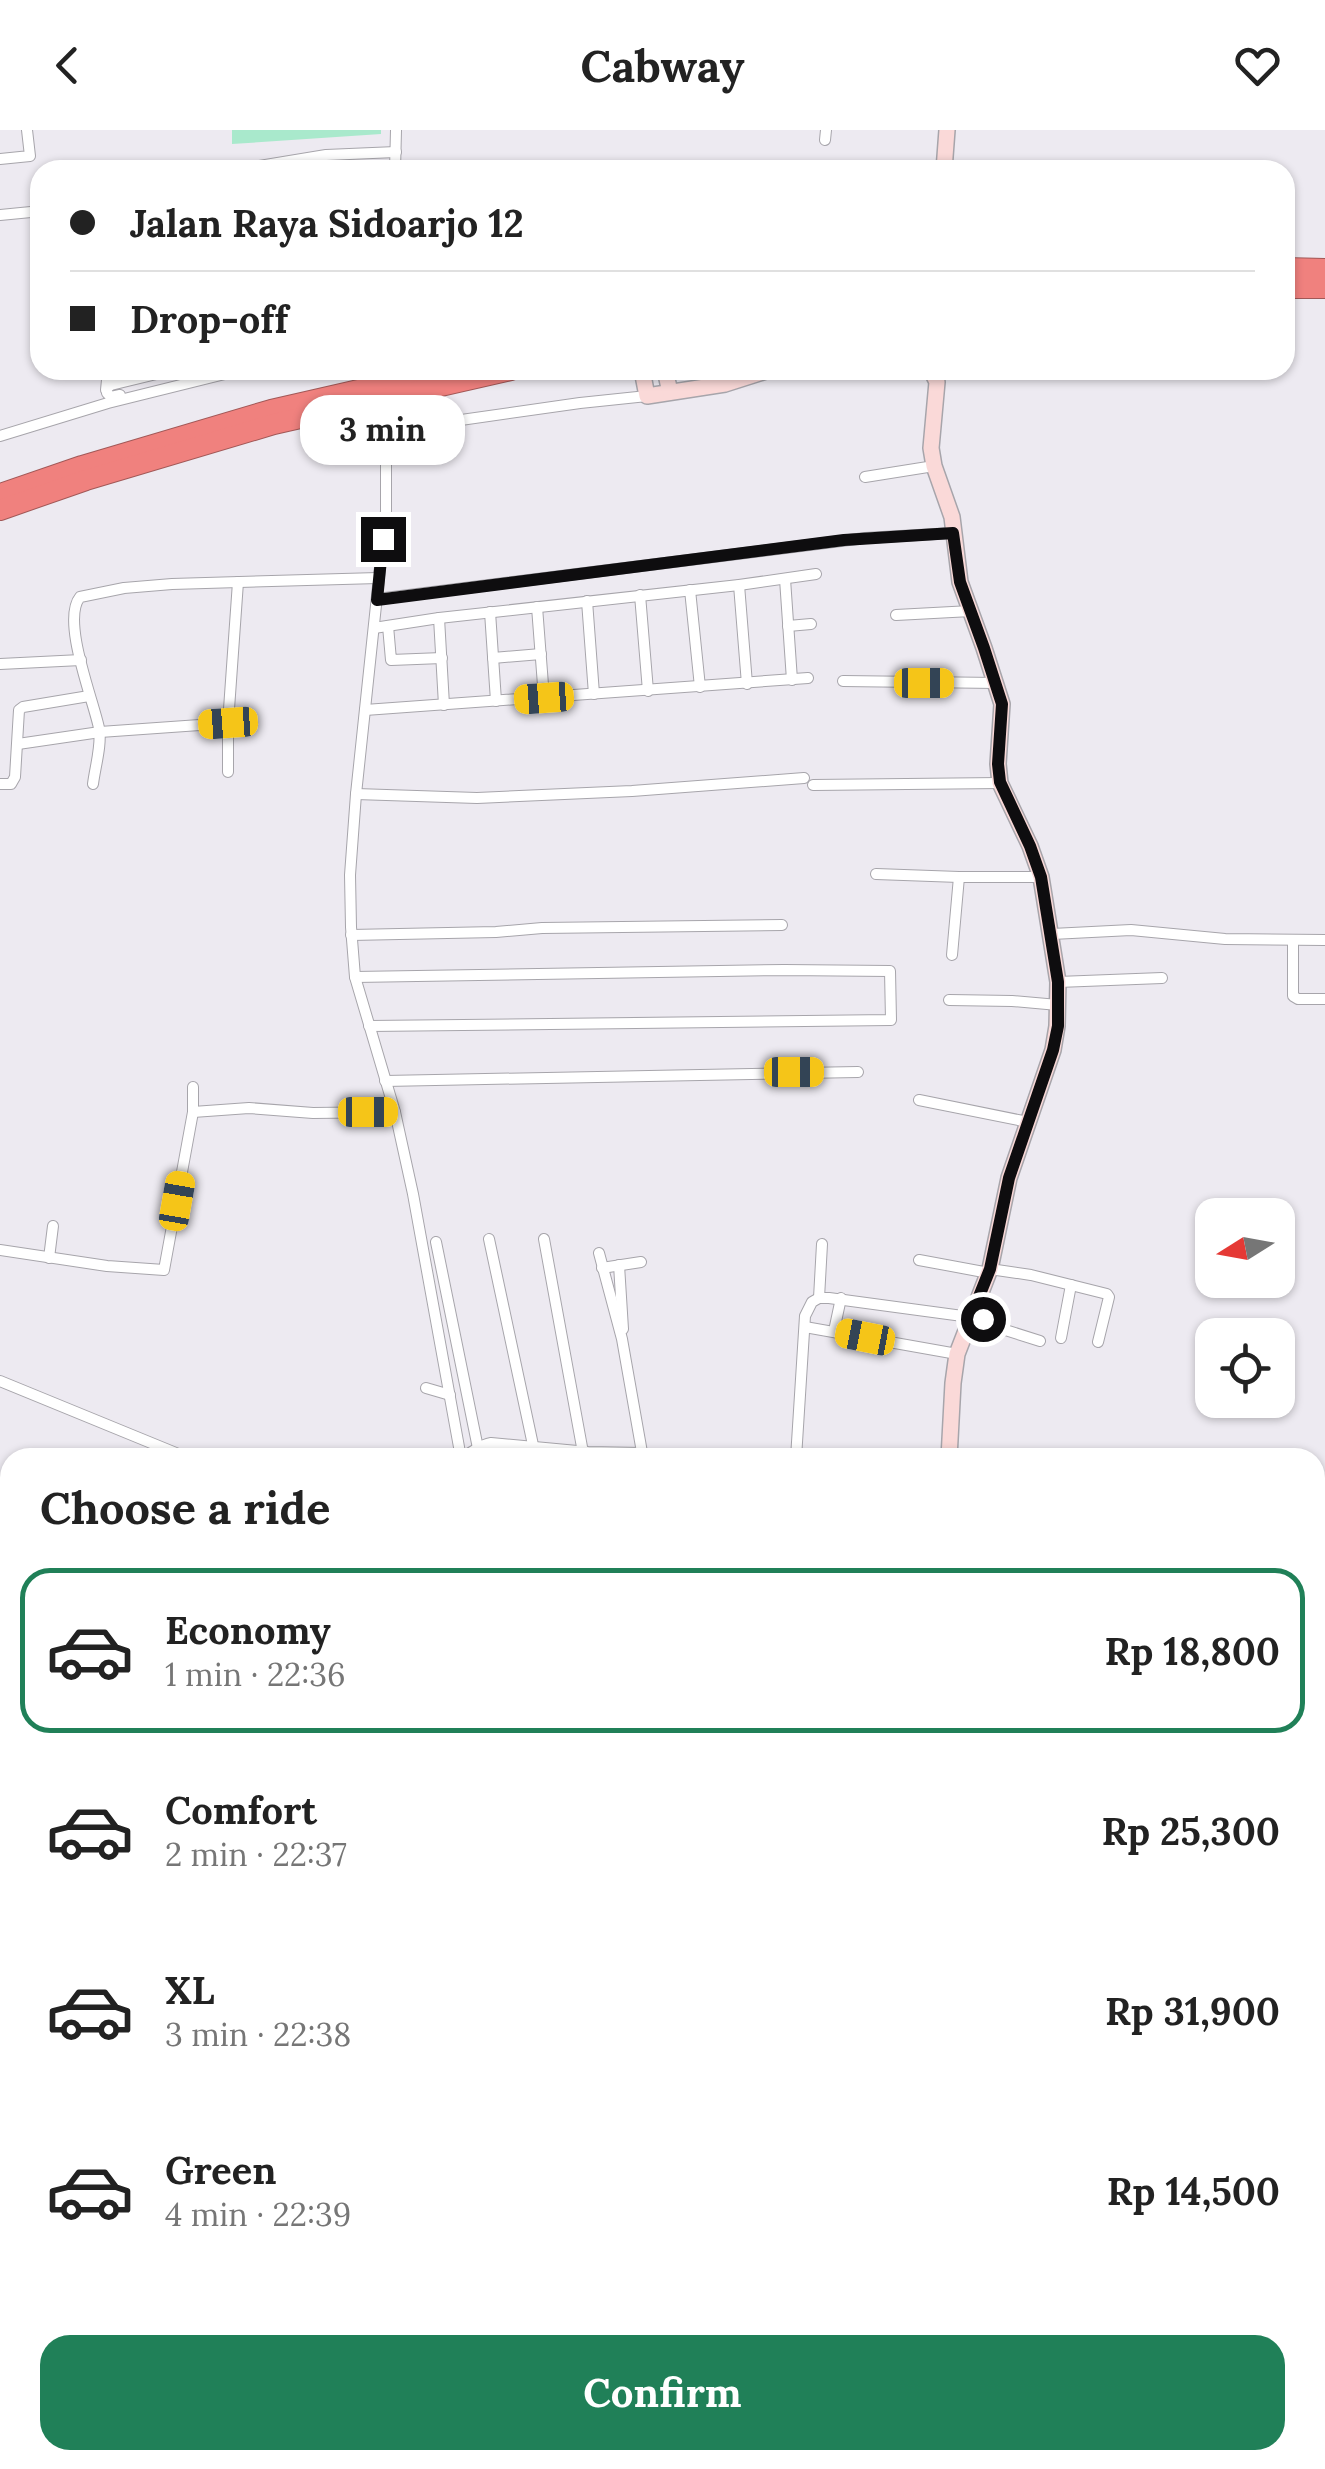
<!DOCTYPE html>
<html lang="en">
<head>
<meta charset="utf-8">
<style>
  :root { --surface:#fff; --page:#f6f6f6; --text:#222; --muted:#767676; --line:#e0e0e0; --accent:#208058 }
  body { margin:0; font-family:Lora,serif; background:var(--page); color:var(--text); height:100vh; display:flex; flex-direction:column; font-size:38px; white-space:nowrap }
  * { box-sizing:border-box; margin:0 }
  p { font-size:32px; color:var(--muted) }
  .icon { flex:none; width:55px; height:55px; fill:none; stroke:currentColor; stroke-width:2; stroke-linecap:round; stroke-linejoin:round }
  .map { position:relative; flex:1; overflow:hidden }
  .sheet { position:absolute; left:0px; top:1318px; width:1325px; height:1022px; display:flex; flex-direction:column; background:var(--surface); border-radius:30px 30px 0 0; box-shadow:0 2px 8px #0004 }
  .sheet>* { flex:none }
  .hud { position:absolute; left:30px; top:30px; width:1265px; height:220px; border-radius:30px; box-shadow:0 2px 8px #0004; display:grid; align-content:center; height:220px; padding:0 40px; background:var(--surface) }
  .needle { width:65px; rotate:259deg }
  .buttons { position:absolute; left:1195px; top:1068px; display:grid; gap:20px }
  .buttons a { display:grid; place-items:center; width:100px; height:100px; border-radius:20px; background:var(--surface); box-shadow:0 2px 8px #0004; font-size:50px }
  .end { position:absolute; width:45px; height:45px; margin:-22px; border:12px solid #0e0d0f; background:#fff; box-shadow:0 0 0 5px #fff }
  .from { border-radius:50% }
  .bubble { position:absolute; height:70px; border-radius:30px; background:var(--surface); box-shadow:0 2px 8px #0004; font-size:32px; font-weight:800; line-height:70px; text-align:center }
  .car { position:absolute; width:30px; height:60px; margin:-30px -15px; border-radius:12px; box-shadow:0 0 8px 2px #0007; background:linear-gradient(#f5c518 24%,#345 0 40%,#f5c518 0 76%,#345 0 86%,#f5c518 0) }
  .hud b { display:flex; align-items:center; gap:35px; height:95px; font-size:38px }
  .hud b+b { border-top:2px solid var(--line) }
  .hud i { width:25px; height:25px; background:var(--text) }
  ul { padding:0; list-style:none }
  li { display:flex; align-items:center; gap:30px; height:165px; margin:0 20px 15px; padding:0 20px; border:5px solid transparent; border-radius:30px }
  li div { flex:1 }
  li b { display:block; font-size:38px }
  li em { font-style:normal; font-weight:800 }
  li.active { border-color:var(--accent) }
  li>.icon { width:90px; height:90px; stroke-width:1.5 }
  h2 { padding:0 40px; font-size:45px; line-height:120px }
  .primary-button { display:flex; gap:20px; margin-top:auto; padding:20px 40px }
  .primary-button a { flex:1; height:115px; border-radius:30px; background:var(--accent); color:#fff; font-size:40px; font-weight:800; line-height:115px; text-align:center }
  header { display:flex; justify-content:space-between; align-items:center; height:130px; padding:0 40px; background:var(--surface); font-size:45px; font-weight:800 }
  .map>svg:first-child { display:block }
  .green { fill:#a9e9cc }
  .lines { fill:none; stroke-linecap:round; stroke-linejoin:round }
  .street-casing { stroke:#a7a5ab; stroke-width:12 }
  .secondary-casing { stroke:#a7a5ab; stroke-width:18 }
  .highway-casing { stroke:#a15857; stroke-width:22 }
  .street { stroke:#fff; stroke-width:10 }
  .secondary { stroke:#fad9d8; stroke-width:15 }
  .highway { stroke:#f0817e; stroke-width:20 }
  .route { stroke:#0e0d0f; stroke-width:12 }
</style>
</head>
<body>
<header><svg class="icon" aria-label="back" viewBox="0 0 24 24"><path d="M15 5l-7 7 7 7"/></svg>Cabway<svg class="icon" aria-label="heart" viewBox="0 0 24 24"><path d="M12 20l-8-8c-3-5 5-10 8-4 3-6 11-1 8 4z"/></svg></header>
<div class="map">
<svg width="1325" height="2339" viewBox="0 0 1325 2339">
  <rect width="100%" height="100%" fill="#edeaf1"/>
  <path class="green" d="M232,0H381V4L232,14Z"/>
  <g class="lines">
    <g class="street-casing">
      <g id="street">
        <path d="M825,10L826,0"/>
        <path d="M0,29L30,26L27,0"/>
        <path d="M234,40L326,25L396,22"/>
        <path d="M395,40L396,0"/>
        <path d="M0,85L31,82"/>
        <path d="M106,260L108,240"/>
        <path d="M120,265L111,267L107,263V258L111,255L173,240"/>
        <path d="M0,306L108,273L241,240"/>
        <path d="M865,347L934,336"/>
        <path d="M785,449L792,550"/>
        <path d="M739,455L747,554"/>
        <path d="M690,460L700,557"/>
        <path d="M640,465L648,561"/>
        <path d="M377,469L865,408L953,403"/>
        <path d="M587,471L594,564"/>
        <path d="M537,477L544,568"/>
        <path d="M490,482L496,571"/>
        <path d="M896,485L971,481"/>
        <path d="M439,488L444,575"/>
        <path d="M388,496L391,530L442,528"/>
        <path d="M788,496L811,494"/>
        <path d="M374,498L439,488L739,455L816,444"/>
        <path d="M493,528L541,524"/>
        <path d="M0,534L81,530"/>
        <path d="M843,551L996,553"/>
        <path d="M365,580L808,548"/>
        <path d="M18,614L100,602L228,593"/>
        <path d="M228,642V593L238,452"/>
        <path d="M0,654H11L15,647L19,580L23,577L89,566"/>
        <path d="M93,654C95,637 102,615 99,598C93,569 61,490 80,467L124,458L172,454L378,448"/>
        <path d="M813,655L1000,653"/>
        <path d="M356,664L477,668L632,661L804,648"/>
        <path d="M876,744L959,747H1041"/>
        <path d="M1052,804L1131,800L1225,809L1325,810"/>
        <path d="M351,805L496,802L542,798L782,795"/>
        <path d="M1293,810V866L1298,869H1325"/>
        <path d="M952,825L959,747"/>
        <path d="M355,847L784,840L890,841L891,890L369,896"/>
        <path d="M1058,852L1162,848"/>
        <path d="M949,870L1012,871L1058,875"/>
        <path d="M385,951L858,942"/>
        <path d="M919,970L1028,992"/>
        <path d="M193,982L249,978L313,983L395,982"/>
        <path d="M489,1109L533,1315"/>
        <path d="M544,1109L584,1328"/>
        <path d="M436,1112L480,1328"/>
        <path d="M0,1120L107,1136L164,1140L193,982V957"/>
        <path d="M599,1123L622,1209L643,1328"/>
        <path d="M49,1128L53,1096"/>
        <path d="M919,1130L989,1143"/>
        <path d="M619,1135L623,1199"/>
        <path d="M602,1138L641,1132"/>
        <path d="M990,1139L1031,1145L1107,1164L1109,1167L1098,1212"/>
        <path d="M819,1168L822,1114"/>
        <path d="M973,1183L999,1198L1040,1211"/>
        <path d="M805,1197L957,1224"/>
        <path d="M834,1201L841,1168"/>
        <path d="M1061,1208L1071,1155"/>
        <path d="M0,1251L188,1328"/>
        <path d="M426,1258L450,1265"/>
        <path d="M461,1327C473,1323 479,1315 491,1313L588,1322L642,1323"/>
        <path d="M461,1328L413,1064L395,982L355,847L351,797L350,745L356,664L386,381V325L394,308L403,301L426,295L580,273L647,266"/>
        <path d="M796,1328L805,1186L812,1172L819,1168H829L970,1187"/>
        <path d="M1315,1480L1325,1479"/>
        <path d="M1315,1535L1325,1534"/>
        <path d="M0,1963L10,1964"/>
        <path d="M0,2119L10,2120"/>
        <path d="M1315,2245L1325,2237"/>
        <path d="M807,2330L808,2339"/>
        <path d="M1161,2330L1162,2339"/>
        <path d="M1223,2330L1225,2339"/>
        <path d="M126,2339V2330"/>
        <path d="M915,2339L944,2330"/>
        <path d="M1197,2339V2330"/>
      </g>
    </g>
    <g class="secondary-casing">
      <g id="secondary">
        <path d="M944,40L947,0"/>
        <path d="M642,240L647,266L725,254L769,240"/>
        <path d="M665,240L670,262"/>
        <path d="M931,240L937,252L931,318L934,336L952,387L960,452L984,518L1002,574L998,634L1000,653L1030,716L1041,747L1058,852L1057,896L1053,920L1009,1048L990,1139L957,1224L953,1253L949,1328"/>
        <path d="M213,2330L214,2339"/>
      </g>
    </g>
    <g class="highway-casing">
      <g id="highway">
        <path d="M1285,138L1325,139"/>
        <path d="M1285,158H1325"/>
        <path d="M0,364L82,336L271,280L446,240"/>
        <path d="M0,380L86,350L274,294L511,240"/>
      </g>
    </g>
    <use href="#street" class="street"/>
    <use href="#secondary" class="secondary"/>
    <use href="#highway" class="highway"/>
  </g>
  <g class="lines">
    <path class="route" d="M383,409L377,470L844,410L953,403L960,452L984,518L1002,574L998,634L1000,652L1030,716L1041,747L1058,852V896L1053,920L1009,1048L990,1139L972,1184L983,1189"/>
  </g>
</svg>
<div class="buttons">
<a><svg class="needle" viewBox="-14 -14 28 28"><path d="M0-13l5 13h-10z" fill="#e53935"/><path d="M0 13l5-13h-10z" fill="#767676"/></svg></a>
<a><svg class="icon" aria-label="locate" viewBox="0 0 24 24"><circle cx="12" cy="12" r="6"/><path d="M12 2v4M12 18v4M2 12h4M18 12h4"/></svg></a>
</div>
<i class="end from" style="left:983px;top:1189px"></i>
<i class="end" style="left:383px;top:409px"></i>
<div class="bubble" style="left:300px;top:265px;width:165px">3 min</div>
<i class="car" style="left:924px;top:553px;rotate:90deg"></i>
<i class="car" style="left:544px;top:568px;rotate:266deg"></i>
<i class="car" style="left:228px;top:593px;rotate:266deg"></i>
<i class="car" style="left:794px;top:942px;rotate:90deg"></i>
<i class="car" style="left:368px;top:982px;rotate:90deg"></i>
<i class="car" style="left:177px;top:1071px;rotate:10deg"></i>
<i class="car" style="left:865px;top:1207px;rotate:281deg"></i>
<div class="hud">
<b><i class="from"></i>Jalan Raya Sidoarjo 12</b>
<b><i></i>Drop-off</b>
</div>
<section class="sheet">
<h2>Choose a ride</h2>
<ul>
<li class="active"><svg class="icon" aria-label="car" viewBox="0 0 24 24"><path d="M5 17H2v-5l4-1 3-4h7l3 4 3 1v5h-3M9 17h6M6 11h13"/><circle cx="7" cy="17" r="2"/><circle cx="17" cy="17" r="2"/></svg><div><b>Economy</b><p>1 min · 22:36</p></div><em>Rp 18,800</em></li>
<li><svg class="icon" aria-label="car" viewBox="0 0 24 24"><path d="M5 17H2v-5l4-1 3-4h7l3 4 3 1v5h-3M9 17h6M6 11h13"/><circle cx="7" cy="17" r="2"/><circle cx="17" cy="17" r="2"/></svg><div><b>Comfort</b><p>2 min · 22:37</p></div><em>Rp 25,300</em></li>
<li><svg class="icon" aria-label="car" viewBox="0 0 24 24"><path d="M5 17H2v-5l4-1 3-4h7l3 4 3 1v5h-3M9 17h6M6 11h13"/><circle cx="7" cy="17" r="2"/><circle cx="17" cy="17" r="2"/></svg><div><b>XL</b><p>3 min · 22:38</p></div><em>Rp 31,900</em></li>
<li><svg class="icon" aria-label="car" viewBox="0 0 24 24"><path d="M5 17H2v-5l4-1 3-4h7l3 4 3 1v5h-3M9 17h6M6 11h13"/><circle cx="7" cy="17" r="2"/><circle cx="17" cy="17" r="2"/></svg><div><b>Green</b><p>4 min · 22:39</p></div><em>Rp 14,500</em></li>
</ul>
<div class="primary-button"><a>Confirm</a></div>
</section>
</div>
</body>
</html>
